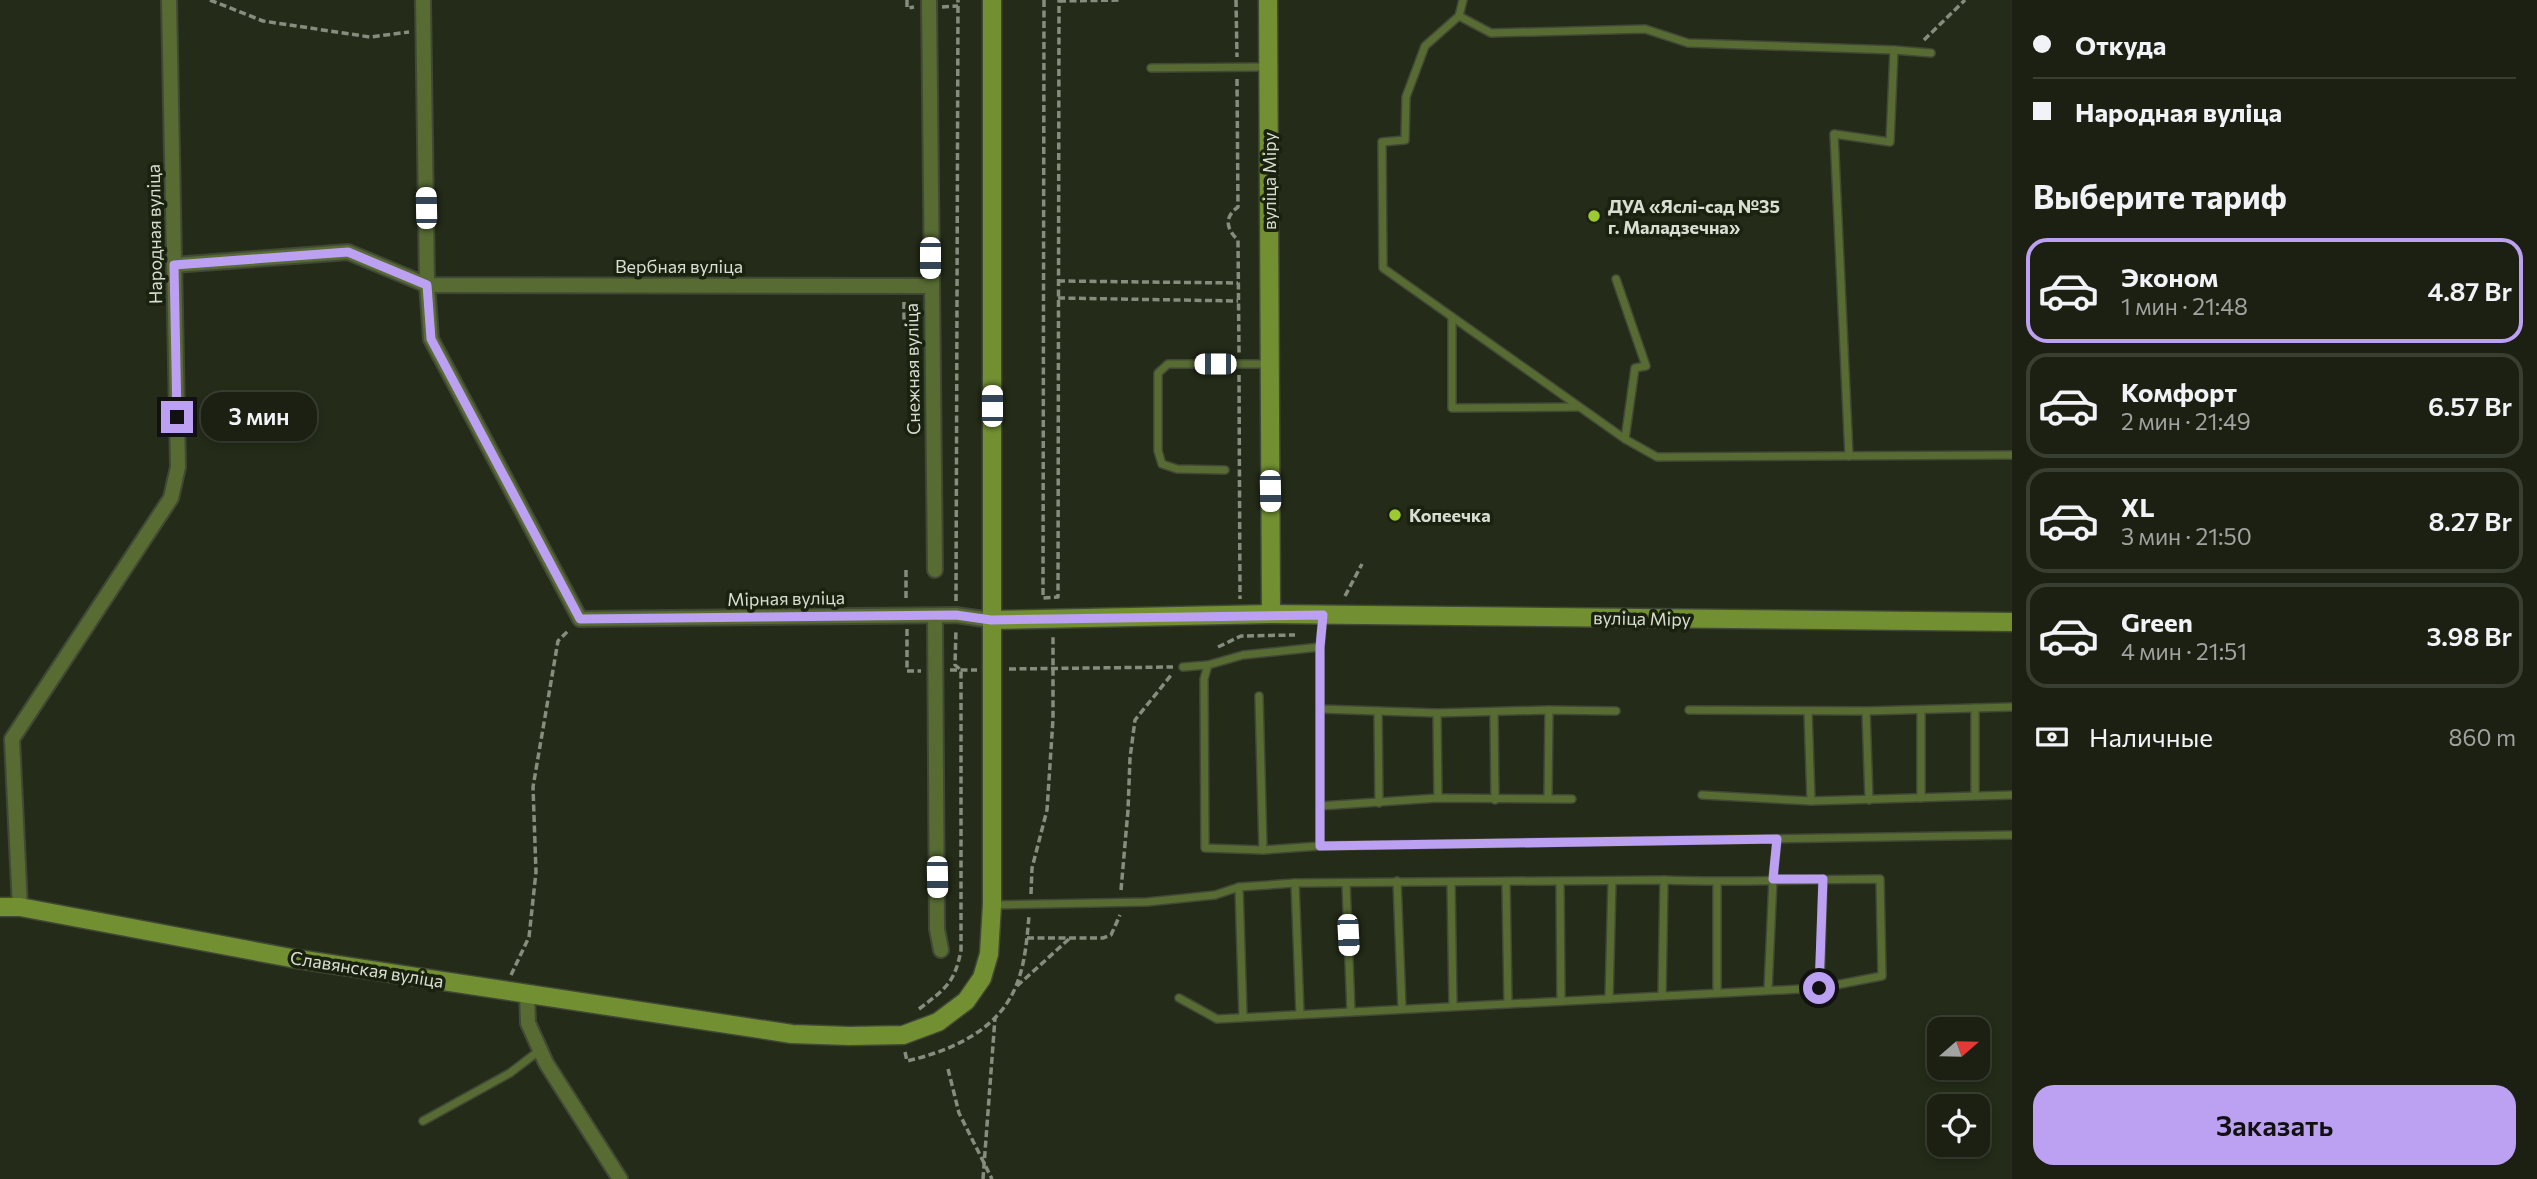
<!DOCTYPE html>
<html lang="ru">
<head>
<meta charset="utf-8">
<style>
  :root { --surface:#1b2012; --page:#282d20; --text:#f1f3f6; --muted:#a0a39f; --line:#393e32; --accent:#bca0f2 }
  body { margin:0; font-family:Commissioner,sans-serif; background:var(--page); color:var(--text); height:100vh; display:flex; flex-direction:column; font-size:26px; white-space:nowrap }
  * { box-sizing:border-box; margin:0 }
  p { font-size:23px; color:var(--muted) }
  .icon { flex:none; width:38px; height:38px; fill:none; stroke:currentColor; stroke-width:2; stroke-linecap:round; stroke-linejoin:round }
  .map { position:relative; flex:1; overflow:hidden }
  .side { display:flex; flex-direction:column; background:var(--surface); width:525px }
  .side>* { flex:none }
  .top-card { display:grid; align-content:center; height:154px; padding:0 21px; background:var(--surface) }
  .needle { width:46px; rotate:70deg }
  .controls { position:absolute; left:1927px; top:1017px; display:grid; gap:14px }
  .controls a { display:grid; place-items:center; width:63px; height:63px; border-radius:14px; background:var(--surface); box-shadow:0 4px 10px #0003,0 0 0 2px var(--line); font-size:35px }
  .end { position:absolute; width:32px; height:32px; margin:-16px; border:9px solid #bca0f2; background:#111; box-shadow:0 0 0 4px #111 }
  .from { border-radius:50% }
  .bubble { position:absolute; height:49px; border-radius:21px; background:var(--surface); box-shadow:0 4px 10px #0003,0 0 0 2px var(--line); font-size:23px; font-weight:600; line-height:49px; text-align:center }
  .car { position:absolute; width:21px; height:42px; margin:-21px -10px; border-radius:9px; box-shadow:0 0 5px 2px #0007; background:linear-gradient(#fff 24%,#345 0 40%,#fff 0 76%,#345 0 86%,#fff 0) }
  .top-card b { display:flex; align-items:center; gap:24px; height:66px; font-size:26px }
  .top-card b+b { border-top:2px solid var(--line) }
  .top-card i { width:18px; height:18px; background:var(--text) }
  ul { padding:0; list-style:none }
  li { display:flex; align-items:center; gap:21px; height:105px; margin:0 14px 10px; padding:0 7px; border:4px solid var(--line); border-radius:21px }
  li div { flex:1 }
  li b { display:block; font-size:26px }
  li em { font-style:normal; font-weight:600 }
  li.selected { border-color:var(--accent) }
  li>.icon { width:63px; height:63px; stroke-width:1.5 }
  h2 { padding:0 21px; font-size:32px; line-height:84px }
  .pay { display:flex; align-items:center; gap:18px; height:77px; padding:0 21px; font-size:26px }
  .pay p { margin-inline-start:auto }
  .action { display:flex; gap:14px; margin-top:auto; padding:14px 21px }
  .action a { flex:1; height:80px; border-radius:21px; background:var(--accent); color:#111; font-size:28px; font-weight:600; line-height:80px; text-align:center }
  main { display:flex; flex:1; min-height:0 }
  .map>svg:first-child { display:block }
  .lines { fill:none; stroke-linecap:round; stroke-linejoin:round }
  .lane-casing { stroke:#414836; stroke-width:10 }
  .street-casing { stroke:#414836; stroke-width:18 }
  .secondary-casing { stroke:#414836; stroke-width:21 }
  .path { stroke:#878d7e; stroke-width:3.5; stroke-dasharray:7 3.5; stroke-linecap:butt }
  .lane { stroke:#576b33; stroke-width:7 }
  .street { stroke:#576b33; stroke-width:14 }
  .secondary { stroke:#729032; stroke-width:18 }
  .route { stroke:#bca0f2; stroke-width:9 }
  .poi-dot { fill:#9dca30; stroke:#1b210f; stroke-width:2.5 }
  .labels { text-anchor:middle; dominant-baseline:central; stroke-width:7; stroke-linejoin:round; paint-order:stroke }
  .street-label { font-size:18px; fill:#d9ded2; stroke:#1b210f }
  .poi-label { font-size:18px; font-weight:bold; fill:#d9ded2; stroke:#1b210f; text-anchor:start }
</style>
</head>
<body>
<main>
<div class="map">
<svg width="2012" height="1179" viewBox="0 0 2012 1179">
  <rect width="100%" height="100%" fill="#242b18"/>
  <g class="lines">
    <g class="lane-casing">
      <g id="lane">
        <path d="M1463,0L1459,16L1425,46L1406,97L1405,140L1382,142L1383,268L1625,439L1657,457L2012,455"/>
        <path d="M1459,16L1491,33L1645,29L1688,43L1894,50L1931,53"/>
        <path d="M1151,68L1266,67"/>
        <path d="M1616,279L1646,366L1635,368L1625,439"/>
        <path d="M1452,317V408L1579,407"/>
        <path d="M1849,456L1834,134L1890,142L1894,50"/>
        <path d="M1225,470L1177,469L1162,464L1158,451V373L1168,364H1269"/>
        <path d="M1323,615L1320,647V846L2012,835"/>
        <path d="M1320,647L1243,655L1208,665L1204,679L1205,848L1263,850L1320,846"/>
        <path d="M1183,667L1208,665"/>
        <path d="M1259,696L1263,850"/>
        <path d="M1975,708V794"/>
        <path d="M1320,709L1437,713L1549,710L1616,711"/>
        <path d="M1689,710L1866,711L2012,707"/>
        <path d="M1921,710V798"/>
        <path d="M1378,711L1379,803"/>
        <path d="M1808,711L1811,801"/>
        <path d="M1866,711L1869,800"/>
        <path d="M1437,713L1438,798"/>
        <path d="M1494,713L1495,800"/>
        <path d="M1702,795L1811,801L2012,795"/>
        <path d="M1548,798L1549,710"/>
        <path d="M1320,806L1438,798L1572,799"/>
        <path d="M1397,881L1402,1009"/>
        <path d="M1451,882L1453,1006"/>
        <path d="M1506,882L1508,1004"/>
        <path d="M1717,882V993"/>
        <path d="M1295,883L1300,1014"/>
        <path d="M1346,883L1351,1012"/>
        <path d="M1560,883L1561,1001"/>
        <path d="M1239,887L1243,1017"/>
        <path d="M994,905L1147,902L1215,895L1239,887L1295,883L1664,880C1736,883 1808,879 1880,879L1882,976L1820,988L1217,1019L1179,998"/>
        <path d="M1820,988L1823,879"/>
        <path d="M1768,990L1773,879L1777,839"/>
        <path d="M1662,996L1664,880"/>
        <path d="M1609,999L1612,881"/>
        <path d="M423,1121L510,1073L540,1050"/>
      </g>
    </g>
    <g class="street-casing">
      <g id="street">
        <path d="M423,0L427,285L431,339L580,619L956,615L991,620"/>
        <path d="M929,0L935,570"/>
        <path d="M174,265L348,252L427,285L930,286"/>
        <path d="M935,616L937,929L941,950"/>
        <path d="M20,907L12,739L171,498L178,467L169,0"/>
        <path d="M527,994L528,1023L546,1063L620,1179"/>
      </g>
    </g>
    <g class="secondary-casing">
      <g id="secondary">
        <path d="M1268,0L1271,614"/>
        <path d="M991,620L1271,614L2012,622"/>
        <path d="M0,907H20L291,958L792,1034L849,1036L903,1035L938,1022L966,1001L982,978L989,954L992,905V0"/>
      </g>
    </g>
    <g class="path">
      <path d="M210,0L263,21L370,37L409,32"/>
      <path d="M907,0V8L914,7"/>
      <path d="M1044,0L1043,598L1058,597L1059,0"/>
      <path d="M1236,0L1237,57"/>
      <path d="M1059,1L1122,0"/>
      <path d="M942,7L958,6"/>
      <path d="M1924,40L1965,0"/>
      <path d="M1237,79L1238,207C1224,217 1226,229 1238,240L1239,354"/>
      <path d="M1058,281L1238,283"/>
      <path d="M1058,298L1238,301"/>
      <path d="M904,302V324H916"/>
      <path d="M1239,375L1240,599"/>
      <path d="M906,570V600"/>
      <path d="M1345,596L1362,564"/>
      <path d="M956,601L958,0"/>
      <path d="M907,629V671H921"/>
      <path d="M1218,647L1241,636L1295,635"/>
      <path d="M1009,669L1173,667"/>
      <path d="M950,670H977"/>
      <path d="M1121,890L1128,810L1130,758L1135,720L1172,674"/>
      <path d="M1031,894L1032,868L1047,810L1053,719V635"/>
      <path d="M1027,938H1103L1111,935L1120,915"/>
      <path d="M511,975L529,937L536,872L533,787L558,641L569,630"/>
      <path d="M1017,986L1069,939"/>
      <path d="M919,1009C945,989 955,983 961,950V670L955,665L956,629"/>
      <path d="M905,1052L907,1061C950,1051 998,1031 1016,986C1025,965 1027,939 1029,916"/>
      <path d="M948,1069L959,1113L992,1179"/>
      <path d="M983,1179L995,1018"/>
    </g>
    <use href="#lane" class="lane"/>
    <use href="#street" class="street"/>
    <use href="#secondary" class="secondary"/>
  </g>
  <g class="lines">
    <path class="route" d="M177,417L174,265L348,252L427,285L431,339L580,619L956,615L991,620L1323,615L1320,647V846L1777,839L1773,879H1823L1819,988"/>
  </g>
  <g class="poi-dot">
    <circle cx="1594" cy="216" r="7"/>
    <circle cx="1395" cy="515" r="7"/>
  </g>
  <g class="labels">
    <g class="street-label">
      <text transform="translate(1269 181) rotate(-90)">вуліца Міру</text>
      <text transform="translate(154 234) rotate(-91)">Народная вуліца</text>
      <text x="679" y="266">Вербная вуліца</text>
      <text transform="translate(912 369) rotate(-91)">Снежная вуліца</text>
      <text transform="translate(786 598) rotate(-1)">Мірная вуліца</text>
      <text transform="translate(1642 618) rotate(1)">вуліца Міру</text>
      <text transform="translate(367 969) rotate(9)">Славянская вуліца</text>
    </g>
    <g class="poi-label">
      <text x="1608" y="206">ДУА «Яслі-сад №35<tspan x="1608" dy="21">г. Маладзечна»</tspan></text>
      <text x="1409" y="515">Копеечка</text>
    </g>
  </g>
</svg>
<div class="controls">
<a><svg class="needle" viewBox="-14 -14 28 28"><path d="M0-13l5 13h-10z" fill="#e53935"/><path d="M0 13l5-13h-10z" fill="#a0a39f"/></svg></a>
<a><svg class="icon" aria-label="locate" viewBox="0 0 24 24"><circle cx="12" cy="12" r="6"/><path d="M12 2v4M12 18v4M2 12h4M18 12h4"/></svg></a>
</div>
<i class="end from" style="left:1819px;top:988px"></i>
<i class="end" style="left:177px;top:417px"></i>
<div class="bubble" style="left:201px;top:392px;width:116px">3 мин</div>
<i class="car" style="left:426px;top:208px;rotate:359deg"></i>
<i class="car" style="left:930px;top:258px;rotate:180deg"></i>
<i class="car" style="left:1215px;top:364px;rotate:270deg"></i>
<i class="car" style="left:992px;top:406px;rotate:0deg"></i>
<i class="car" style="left:1270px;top:491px;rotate:179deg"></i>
<i class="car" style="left:937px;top:877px;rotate:179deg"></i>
<i class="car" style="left:1348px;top:935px;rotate:177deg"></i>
</div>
<section class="side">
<div class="top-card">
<b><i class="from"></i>Откуда</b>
<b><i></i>Народная вуліца</b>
</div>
<h2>Выберите тариф</h2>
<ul>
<li class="selected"><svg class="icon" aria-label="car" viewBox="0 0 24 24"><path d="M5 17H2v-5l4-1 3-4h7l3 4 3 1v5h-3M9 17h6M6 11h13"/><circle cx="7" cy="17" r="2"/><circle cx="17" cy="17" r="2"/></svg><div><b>Эконом</b><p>1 мин · 21:48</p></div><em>4.87 Br</em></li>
<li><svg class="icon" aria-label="car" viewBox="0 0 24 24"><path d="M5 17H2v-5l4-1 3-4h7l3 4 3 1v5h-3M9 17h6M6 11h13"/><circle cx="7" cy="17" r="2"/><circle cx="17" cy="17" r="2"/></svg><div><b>Комфорт</b><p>2 мин · 21:49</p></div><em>6.57 Br</em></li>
<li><svg class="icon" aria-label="car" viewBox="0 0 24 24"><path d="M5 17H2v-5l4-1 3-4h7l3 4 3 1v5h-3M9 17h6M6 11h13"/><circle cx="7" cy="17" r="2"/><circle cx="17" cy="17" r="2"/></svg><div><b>XL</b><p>3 мин · 21:50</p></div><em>8.27 Br</em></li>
<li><svg class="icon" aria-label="car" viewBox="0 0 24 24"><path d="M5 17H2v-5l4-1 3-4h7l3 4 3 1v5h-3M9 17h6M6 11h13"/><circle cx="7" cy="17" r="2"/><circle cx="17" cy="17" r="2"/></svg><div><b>Green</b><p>4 мин · 21:51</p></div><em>3.98 Br</em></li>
</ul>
<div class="pay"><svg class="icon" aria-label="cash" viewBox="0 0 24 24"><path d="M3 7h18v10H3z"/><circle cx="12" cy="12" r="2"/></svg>Наличные<p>860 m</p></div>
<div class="action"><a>Заказать</a></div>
</section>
</main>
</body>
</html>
